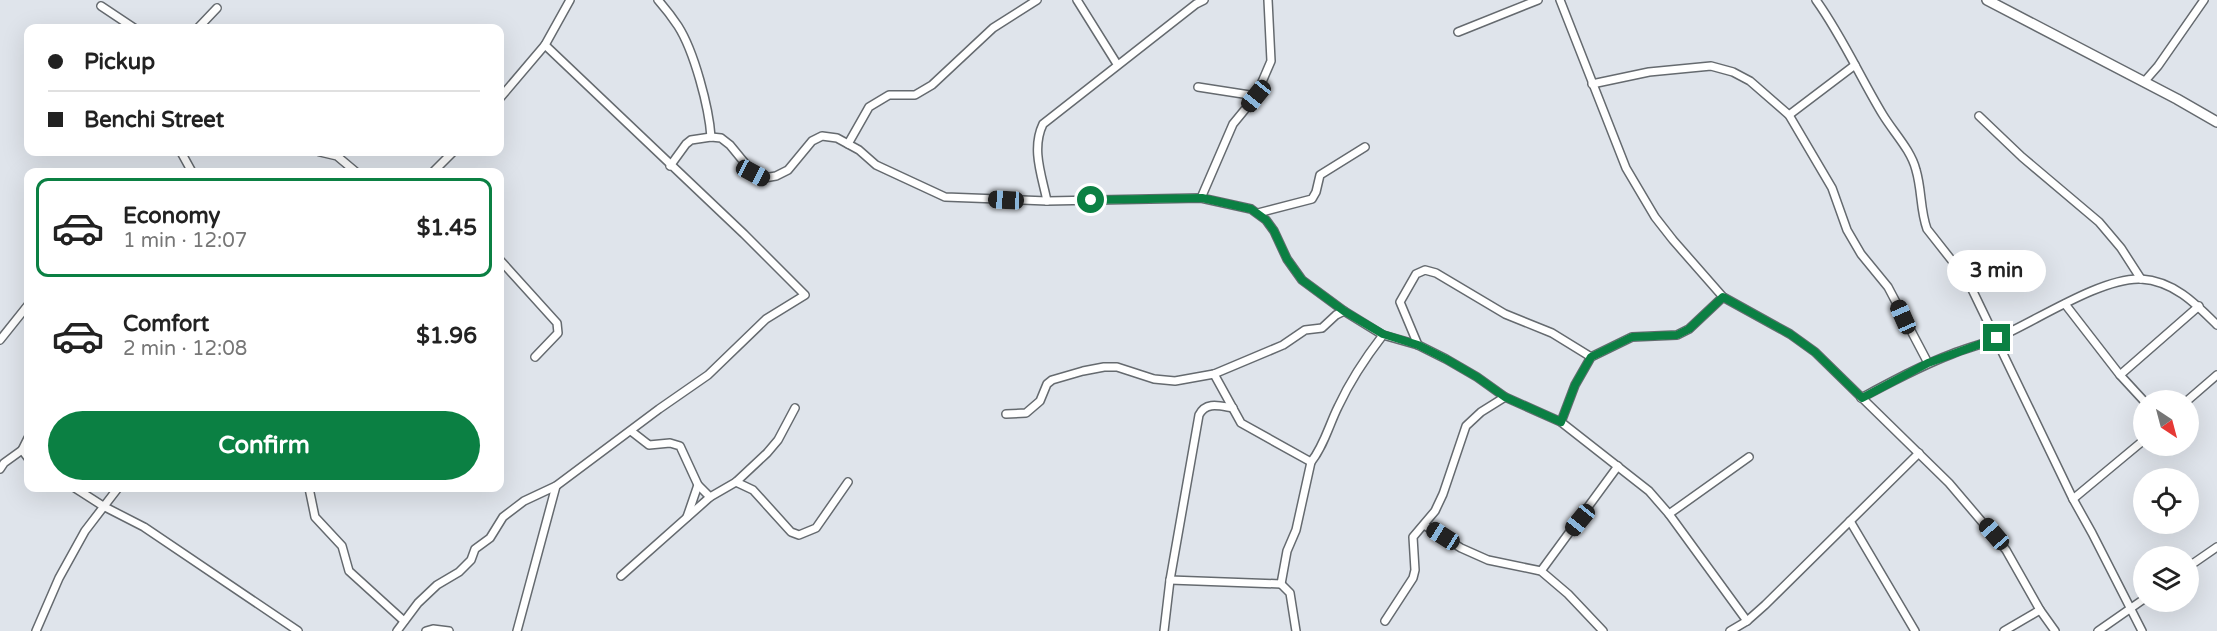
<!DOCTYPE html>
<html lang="en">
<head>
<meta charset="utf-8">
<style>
  :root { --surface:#fff; --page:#f6f6f6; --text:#222; --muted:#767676; --line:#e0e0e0; --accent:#0b8043 }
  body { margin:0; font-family:"Varela Round",sans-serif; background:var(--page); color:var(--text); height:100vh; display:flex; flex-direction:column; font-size:22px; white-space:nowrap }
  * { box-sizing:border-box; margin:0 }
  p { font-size:20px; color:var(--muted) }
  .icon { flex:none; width:33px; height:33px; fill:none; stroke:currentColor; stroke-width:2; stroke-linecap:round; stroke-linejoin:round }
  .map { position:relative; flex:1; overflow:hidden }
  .details { position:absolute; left:24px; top:168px; width:480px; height:324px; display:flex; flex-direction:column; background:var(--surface); border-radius:12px; box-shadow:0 6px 24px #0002 }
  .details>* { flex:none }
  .banner { position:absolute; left:24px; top:24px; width:480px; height:132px; border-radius:12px; box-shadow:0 6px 24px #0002; display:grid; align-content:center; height:132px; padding:0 24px; background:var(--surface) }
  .needle { width:39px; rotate:144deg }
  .controls { position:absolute; left:2133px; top:390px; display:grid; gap:12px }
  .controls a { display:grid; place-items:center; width:66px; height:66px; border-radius:50%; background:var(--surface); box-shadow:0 6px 24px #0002; font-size:30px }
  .end { position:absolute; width:27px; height:27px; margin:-14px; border:8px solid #0b8043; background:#fff; box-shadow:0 0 0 3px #fff }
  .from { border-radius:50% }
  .bubble { position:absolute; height:42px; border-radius:21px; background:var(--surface); box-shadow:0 6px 24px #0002; font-size:20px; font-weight:800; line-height:42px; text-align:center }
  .car { position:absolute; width:18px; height:36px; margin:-18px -9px; border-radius:8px; box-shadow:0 0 4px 2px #0007; background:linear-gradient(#222 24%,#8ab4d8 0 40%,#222 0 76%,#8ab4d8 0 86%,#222 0) }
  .banner b { display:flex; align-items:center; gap:21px; height:57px; font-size:22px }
  .banner b+b { border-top:2px solid var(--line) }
  .banner i { width:15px; height:15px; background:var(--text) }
  ul { padding:10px 0 0; list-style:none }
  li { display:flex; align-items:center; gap:18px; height:99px; margin:0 12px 9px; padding:0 12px; border:3px solid transparent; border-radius:12px }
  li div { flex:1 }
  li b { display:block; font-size:22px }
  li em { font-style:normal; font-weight:800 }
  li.on { border-color:var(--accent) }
  li>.icon { width:54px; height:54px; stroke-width:1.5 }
  .primary-button { display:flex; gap:12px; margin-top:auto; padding:12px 24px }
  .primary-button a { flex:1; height:69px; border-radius:36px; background:var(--accent); color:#fff; font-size:24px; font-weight:800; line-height:69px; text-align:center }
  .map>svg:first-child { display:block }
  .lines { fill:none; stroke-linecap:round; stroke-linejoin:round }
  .street-casing { stroke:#656a6f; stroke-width:10 }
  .secondary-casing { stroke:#656a6f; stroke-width:12 }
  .street { stroke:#fff; stroke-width:7 }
  .secondary { stroke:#fff; stroke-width:9 }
  .route { stroke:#0b8043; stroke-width:8 }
</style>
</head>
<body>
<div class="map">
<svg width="2217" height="631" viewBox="0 0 2217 631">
  <rect width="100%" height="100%" fill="#dfe4eb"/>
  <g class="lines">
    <g class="street-casing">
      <g id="street">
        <path d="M658,0C665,8 672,17 678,26C694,51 709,107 711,137"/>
        <path d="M1077,0L1117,64"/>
        <path d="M1560,0L1626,168L1655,217L1673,240L1723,297L1790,334L1815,352L1949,483L2006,550L2040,610L2055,631"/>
        <path d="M1816,0C1842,36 1860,77 1883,115C1894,133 1911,150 1916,170C1922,190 1920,210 1927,229L1968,281L2073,499L2092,533L2142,631"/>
        <path d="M101,6L134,28"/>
        <path d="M198,28L217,8"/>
        <path d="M1458,32L1538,0"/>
        <path d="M2144,82L2158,66L2204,0"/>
        <path d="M1592,84L1649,72L1711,66L1733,72L1750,81L1789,115L1832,188L1847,230L1861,254L1888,287L1928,363"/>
        <path d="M1198,87L1256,96"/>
        <path d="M500,98L545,45L570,0"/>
        <path d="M1789,115L1855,65"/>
        <path d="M1979,116L2022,157L2099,222L2121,248L2141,279"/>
        <path d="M848,144L869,107L889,95H915L932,85L993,28L1037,0"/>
        <path d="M181,152L192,172"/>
        <path d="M320,152L337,156L356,172"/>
        <path d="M670,166L686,144L691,140L711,137L721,138L730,145L753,173L764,178L776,176L788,170L812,141L822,136L837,138L859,150L876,165L945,197L1047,201L1201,198L1251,209L1266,220L1274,231L1287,259L1302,280L1344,311L1383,335L1418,345L1446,359L1477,377L1505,397L1561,422L1649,491L1669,514L1747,621"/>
        <path d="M433,172L453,152"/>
        <path d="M1201,198L1233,124L1256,96L1271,61L1268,0"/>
        <path d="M1047,201C1042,176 1031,149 1043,124L1196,4L1204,0"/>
        <path d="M1258,213L1312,199L1316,192L1320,175L1365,147"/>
        <path d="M500,260L557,323L558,333L535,357"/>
        <path d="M2065,304L2120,375L2144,401"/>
        <path d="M0,340L28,305"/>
        <path d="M1418,345L1400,302L1416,274L1425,270L1436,273L1505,314L1552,333L1591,357"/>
        <path d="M1214,374L1241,423L1311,462"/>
        <path d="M2120,375L2199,306"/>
        <path d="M1861,398C1891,382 1920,366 1952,354C1967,348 1984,344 1999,337C2036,321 2102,277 2141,279C2174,281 2196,304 2217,325"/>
        <path d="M2188,400L2217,375"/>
        <path d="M1006,414L1026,413L1040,401L1047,384L1052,380L1083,371L1104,367H1117L1154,379L1175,381L1214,374L1283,345L1305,330L1322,328L1336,315L1344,311"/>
        <path d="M1561,422L1575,385L1591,357L1632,337L1677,335L1689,329L1723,297"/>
        <path d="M631,431L649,445L670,443L680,446L698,485L710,497"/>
        <path d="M28,438L22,450L28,458"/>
        <path d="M0,469L4,463L22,450"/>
        <path d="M736,482L753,490L791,532L799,535L816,528L848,482"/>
        <path d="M75,488L103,506L144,527L298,631"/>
        <path d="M309,488L315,517L342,546L349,571L404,621"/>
        <path d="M2073,499L2144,440"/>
        <path d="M1669,514L1749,457"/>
        <path d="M687,517L698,485"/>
        <path d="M1850,521L1915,631"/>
        <path d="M1424,525L1461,548L1488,560L1541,571L1568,594L1603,631"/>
        <path d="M2188,567L2217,547"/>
        <path d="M1541,571L1618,466"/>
        <path d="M621,576L710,497L736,482L767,453L778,440L795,408"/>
        <path d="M1170,580L1281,584L1287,551L1296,530L1311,462C1324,446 1329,425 1338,407C1350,381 1366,357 1383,335"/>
        <path d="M1281,584L1290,593L1296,631"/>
        <path d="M1385,621L1413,578L1415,570L1413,537L1435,511L1443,494L1466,426L1481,412L1505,397"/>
        <path d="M36,631L59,578L85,531L118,488"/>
        <path d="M397,631L418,603L437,585L459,572L471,560L475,549L490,538L503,517L524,501L556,486L659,409L708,375L766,319L805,295L744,234L545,45"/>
        <path d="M426,631L433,629L449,631"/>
        <path d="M517,631L556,486"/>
        <path d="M1164,631L1170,580L1199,415C1206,401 1220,406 1233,408"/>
        <path d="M1730,631L1747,621L1765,605L1919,453"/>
        <path d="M2004,631L2040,610"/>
        <path d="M2098,631L2144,599"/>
      </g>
    </g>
    <g class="secondary-casing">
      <path id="secondary" d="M1987,0L2177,99L2217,122"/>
    </g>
    <use href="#street" class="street"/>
    <use href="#secondary" class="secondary"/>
  </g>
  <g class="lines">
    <path class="route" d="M1091,200L1202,198L1251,209L1266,220L1274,231L1287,259L1302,280L1344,311L1383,334L1418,345L1446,359L1477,377L1505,397L1561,422L1575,385L1591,357L1632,337L1677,335L1689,329L1723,297L1790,334L1815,352L1862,398L1928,363L1997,338"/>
  </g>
</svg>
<div class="controls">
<a><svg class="needle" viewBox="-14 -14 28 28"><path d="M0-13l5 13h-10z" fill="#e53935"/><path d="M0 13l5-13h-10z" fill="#767676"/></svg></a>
<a><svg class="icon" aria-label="locate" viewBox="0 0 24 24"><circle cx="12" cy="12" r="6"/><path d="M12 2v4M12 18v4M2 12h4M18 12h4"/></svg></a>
<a><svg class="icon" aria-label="layers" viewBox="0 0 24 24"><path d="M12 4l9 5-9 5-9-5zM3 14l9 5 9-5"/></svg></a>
</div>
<i class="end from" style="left:1091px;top:200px"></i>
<i class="end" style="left:1997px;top:338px"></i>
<div class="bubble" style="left:1947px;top:250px;width:99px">3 min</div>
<i class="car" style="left:1256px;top:96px;rotate:219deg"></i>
<i class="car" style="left:753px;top:173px;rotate:118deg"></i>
<i class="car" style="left:1006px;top:200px;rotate:273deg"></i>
<i class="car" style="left:1903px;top:317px;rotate:336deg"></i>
<i class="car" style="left:1580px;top:520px;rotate:219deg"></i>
<i class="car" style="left:1994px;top:534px;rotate:319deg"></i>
<i class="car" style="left:1443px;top:536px;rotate:302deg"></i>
<div class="banner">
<b><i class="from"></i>Pickup</b>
<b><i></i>Benchi Street</b>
</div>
<section class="details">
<ul>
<li class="on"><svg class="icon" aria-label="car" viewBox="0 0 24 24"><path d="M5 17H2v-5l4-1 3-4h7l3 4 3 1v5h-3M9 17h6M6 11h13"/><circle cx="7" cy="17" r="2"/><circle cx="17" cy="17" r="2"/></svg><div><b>Economy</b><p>1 min · 12:07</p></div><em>$1.45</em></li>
<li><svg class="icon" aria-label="car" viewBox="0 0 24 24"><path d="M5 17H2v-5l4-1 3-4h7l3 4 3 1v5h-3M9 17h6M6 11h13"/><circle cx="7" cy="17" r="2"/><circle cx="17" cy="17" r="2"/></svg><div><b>Comfort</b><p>2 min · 12:08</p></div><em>$1.96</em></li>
</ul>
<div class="primary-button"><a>Confirm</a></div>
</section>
</div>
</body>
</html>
